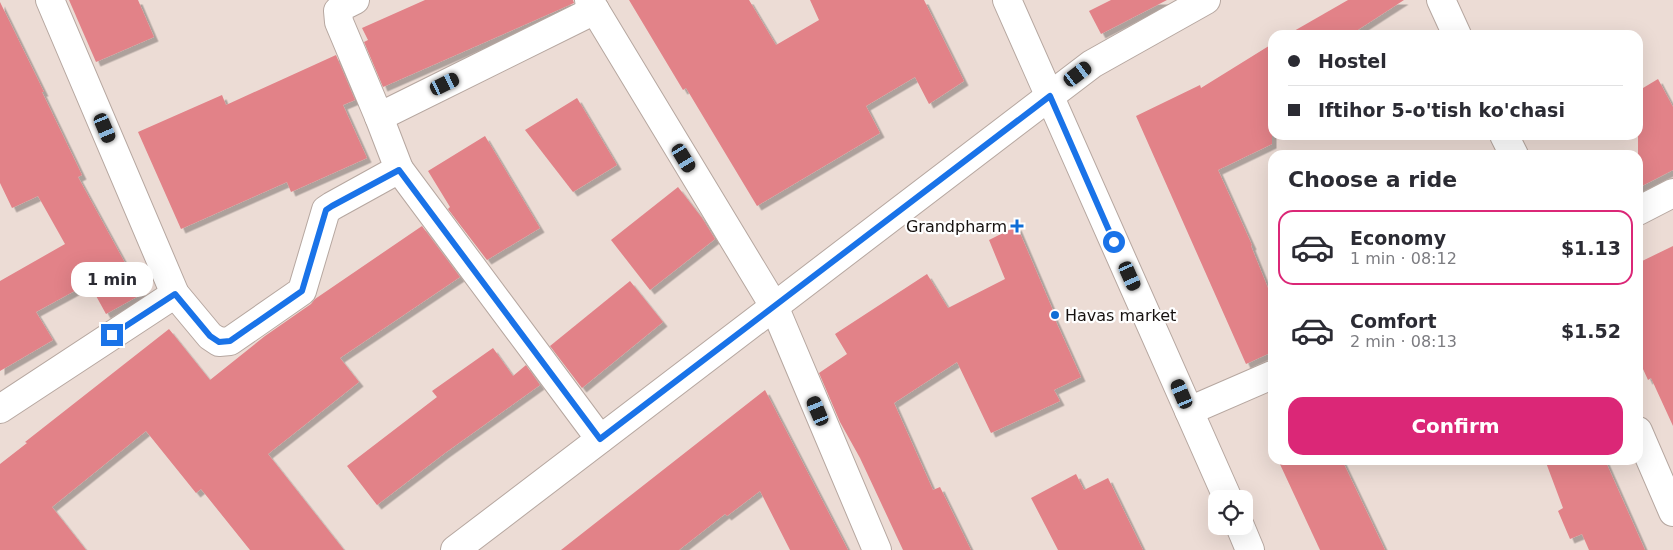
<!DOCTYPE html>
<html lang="en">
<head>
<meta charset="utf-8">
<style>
  :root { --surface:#fff; --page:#f2f2f3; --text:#2b2b33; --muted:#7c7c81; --line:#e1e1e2; --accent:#db2777 }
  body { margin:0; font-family:"DejaVu Sans",sans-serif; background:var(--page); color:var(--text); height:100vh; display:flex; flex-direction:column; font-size:19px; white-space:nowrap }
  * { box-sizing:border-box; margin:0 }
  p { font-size:16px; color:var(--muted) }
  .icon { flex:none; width:28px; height:28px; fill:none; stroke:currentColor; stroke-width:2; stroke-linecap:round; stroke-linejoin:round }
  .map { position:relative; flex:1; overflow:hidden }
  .sheet { position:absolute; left:1268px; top:150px; width:375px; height:315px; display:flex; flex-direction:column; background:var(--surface); border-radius:15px; box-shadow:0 5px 20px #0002 }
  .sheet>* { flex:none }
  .guide { position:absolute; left:1268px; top:30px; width:375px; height:110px; border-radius:15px; box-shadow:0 5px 20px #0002; display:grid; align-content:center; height:110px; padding:0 20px; background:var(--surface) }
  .fabs { position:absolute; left:1208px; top:490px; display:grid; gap:10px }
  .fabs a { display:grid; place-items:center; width:45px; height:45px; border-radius:10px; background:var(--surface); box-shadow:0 5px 20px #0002; font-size:25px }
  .end { position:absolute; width:22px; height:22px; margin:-11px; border:6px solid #1a73e8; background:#fff; box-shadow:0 0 0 2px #fff }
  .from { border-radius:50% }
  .bubble { position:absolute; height:35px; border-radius:15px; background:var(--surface); box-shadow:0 5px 20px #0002; font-size:16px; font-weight:800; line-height:35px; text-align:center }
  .car { position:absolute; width:15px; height:30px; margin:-15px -8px; border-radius:6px; box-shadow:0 0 4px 1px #0007; background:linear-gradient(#222 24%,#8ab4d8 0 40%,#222 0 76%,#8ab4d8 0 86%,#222 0) }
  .guide b { display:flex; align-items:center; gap:18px; height:48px; font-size:19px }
  .guide b+b { border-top:1px solid var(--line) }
  .guide i { width:12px; height:12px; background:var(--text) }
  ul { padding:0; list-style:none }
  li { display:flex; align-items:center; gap:15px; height:75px; margin:0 10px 8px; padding:0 10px; border:2px solid transparent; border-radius:15px }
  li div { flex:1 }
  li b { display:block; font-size:19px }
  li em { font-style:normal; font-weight:800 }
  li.current { border-color:var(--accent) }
  li>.icon { width:45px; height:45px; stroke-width:1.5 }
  h2 { padding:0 20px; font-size:22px; line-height:60px }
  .action { display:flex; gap:10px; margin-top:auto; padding:10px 20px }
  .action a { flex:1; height:58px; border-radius:15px; background:var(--accent); color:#fff; font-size:20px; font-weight:800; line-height:58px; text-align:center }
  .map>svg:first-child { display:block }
  .building { fill:#e28288; filter:url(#shadow) }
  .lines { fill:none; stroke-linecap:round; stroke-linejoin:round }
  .street-casing { stroke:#b6a7a0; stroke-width:30 }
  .secondary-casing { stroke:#b6a7a0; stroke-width:30 }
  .street { stroke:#fff; stroke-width:28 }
  .secondary { stroke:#fff; stroke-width:28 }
  .route { stroke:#1a73e8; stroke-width:6 }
  .poi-dot { fill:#0f6dd6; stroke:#fff; stroke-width:2 }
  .labels { text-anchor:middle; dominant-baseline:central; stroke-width:4.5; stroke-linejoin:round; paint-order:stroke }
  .poi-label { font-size:16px; fill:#171210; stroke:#fff; text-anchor:end }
</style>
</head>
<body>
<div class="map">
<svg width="1673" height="550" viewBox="0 0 1673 550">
  <defs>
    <filter id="shadow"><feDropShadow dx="4.5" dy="4.5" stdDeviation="0" flood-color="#0004"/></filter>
  </defs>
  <rect width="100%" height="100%" fill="#ecdcd5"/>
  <g class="building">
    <path d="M69,0H138L154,37L96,62Z"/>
    <path d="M425,0H573L574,3L383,87L364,42L368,40L362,28Z"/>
    <path d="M629,0H749L776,45L819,20L810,0H924L964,81L929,104L915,77L866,106L880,133L757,206L686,88L683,90Z"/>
    <path d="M1111,0H1167L1101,34L1089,11Z"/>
    <path d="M1348,0H1404L1350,35H1287Z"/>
    <path d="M0,2L44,92H42L82,175L78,177L142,294L106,314L89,283L36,312L53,340L0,371V281L65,244L38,196L12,208L0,183Z"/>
    <path d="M1272,44V144L1218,170L1252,245L1251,246L1272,298V352L1246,364L1136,116L1200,85L1201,88Z"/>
    <path d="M336,55L355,100L343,105L367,158L291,192L287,182L181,229L138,132L222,95L226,105Z"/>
    <path d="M1658,79L1673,107V170L1638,188V91Z"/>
    <path d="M577,98L617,165L573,192L525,130Z"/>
    <path d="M485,136L540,228L487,260L448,209L450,207L428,171Z"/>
    <path d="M678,187L702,218L715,239L650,290L611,240Z"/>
    <path d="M422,226L460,277L340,358L359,382L268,454L344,550H250L201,489L196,493L146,431L52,507L86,550H0V464L27,443L25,442L169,329L210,380L265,336L311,304L315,299Z"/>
    <path d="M1017,226L1055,315H1053L1081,377L1054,390L1060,401L991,433L957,362L894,403L933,490L940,487L971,550H903L860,458L840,422L819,373L847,354L835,334L927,274L948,308L1005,279L989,240Z"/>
    <path d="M1673,246V426L1651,378L1648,380L1638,358V263Z"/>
    <path d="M630,281L663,322L582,388L550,346Z"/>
    <path d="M493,348L513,376L526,365L540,385L445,453L377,505L347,466L437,397L432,391Z"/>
    <path d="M765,390L848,550H790L760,491L727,516L725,514L679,550H561Z"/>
    <path d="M1278,460H1342L1385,550H1320Z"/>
    <path d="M1545,460H1605L1645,550H1589L1582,534L1570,539L1558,511L1563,508Z"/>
    <path d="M1076,474L1084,490L1108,478L1143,550H1058L1031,498Z"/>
  </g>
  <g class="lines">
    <g class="street-casing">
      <g id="street">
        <path d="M50,0L175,294L210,336L219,342L230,341L302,291L326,210L332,206L399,169L379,117"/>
        <path d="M355,0L343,6L338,11L339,22L379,117L595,10"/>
        <path d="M589,0L774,306L877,550"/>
        <path d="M1441,0L1457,35"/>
        <path d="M1504,135L1514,155"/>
        <path d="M399,169L600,439"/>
        <path d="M1638,211L1673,193"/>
        <path d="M0,409L175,294"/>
        <path d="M1189,411L1272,375"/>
        <path d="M1638,431L1673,512"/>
      </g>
    </g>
    <g class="secondary-casing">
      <g id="secondary">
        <path d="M1007,0L1228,499"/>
        <path d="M1240,526L1250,550"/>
        <path d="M455,550L1092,64L1206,0"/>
      </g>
    </g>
    <use href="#street" class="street"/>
    <use href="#secondary" class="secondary"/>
  </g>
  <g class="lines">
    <path class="route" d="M112,335L175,294L210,336L219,342L230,341L302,291L326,210L332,206L399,170L600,439L1050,96L1114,242"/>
  </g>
  <g class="poi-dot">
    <path d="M1014.5 218.5h5v5h5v5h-5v5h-5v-5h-5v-5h5z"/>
    <circle cx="1055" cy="315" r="5"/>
  </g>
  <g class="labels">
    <g class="poi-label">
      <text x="1007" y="226">Grandpharm</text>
      <text x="1065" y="315" text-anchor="start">Havas market</text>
    </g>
  </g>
</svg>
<div class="fabs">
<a><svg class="icon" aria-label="locate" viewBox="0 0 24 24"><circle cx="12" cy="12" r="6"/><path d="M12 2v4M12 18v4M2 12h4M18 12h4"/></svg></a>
</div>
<i class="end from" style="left:1114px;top:242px"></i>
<i class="end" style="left:112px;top:335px"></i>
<div class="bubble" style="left:71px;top:262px;width:82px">1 min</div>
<i class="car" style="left:1078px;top:74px;rotate:53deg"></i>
<i class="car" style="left:445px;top:84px;rotate:64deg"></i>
<i class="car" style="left:105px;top:128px;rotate:157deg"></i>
<i class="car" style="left:684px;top:158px;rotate:149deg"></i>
<i class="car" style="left:1130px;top:276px;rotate:156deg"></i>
<i class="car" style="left:1182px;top:394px;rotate:337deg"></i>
<i class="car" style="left:818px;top:411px;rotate:337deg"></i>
<div class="guide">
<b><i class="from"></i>Hostel</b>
<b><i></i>Iftihor 5-o'tish ko'chasi</b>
</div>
<section class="sheet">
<h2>Choose a ride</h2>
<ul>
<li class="current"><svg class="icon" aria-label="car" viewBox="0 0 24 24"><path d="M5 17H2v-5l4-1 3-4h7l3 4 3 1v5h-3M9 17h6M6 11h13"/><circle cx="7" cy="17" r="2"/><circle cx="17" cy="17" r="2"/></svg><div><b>Economy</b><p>1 min · 08:12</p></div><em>$1.13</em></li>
<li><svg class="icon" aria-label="car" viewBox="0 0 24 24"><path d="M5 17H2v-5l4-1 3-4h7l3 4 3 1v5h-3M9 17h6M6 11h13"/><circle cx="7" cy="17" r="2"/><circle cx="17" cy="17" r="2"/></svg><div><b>Comfort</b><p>2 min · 08:13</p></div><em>$1.52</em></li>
</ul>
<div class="action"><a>Confirm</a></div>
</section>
</div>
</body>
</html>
